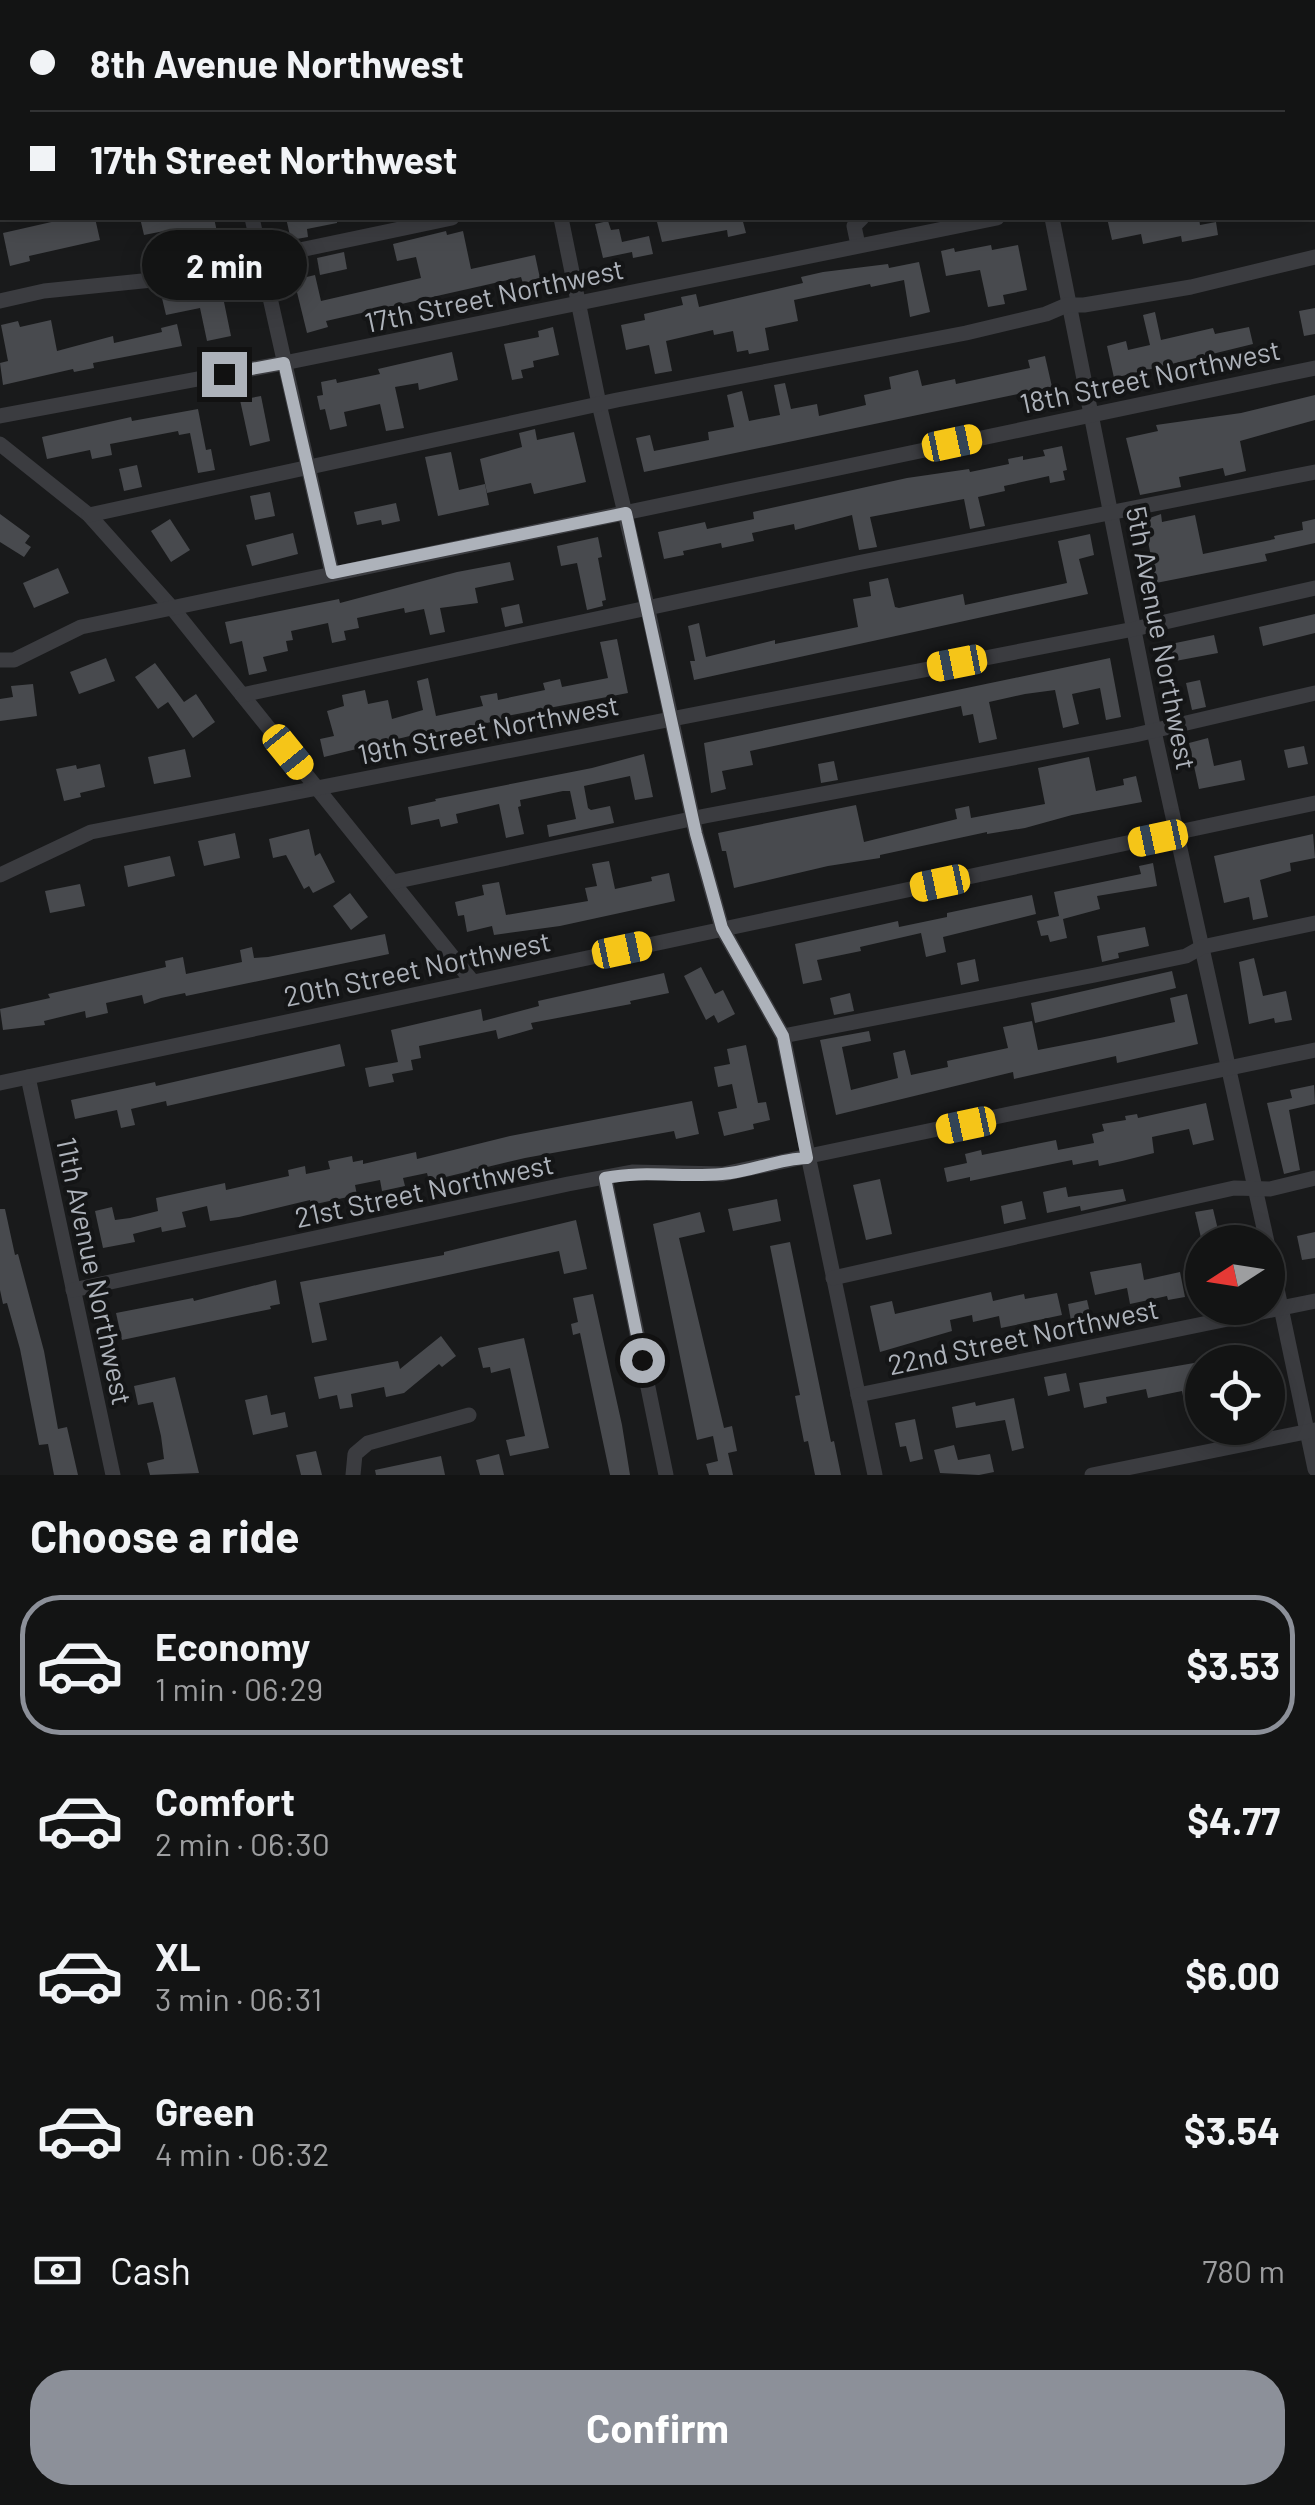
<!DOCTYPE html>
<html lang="en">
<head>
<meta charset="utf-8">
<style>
  :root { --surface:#131414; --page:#1c1d1d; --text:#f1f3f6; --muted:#9d9ea0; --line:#323334; --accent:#8c9099 }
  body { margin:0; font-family:Barlow,sans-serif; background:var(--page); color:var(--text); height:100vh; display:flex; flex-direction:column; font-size:38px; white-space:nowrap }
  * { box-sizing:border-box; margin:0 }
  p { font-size:32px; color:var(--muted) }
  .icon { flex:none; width:55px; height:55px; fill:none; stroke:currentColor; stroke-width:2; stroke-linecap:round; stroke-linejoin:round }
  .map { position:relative; height:1475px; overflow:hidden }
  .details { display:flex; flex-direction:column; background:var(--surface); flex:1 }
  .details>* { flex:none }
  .top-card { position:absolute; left:0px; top:0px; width:1315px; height:220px; box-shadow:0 5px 25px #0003,0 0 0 2px var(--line); display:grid; align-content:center; height:220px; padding:0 30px; background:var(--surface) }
  .needle { width:65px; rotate:258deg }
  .buttons { position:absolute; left:1185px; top:1225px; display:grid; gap:20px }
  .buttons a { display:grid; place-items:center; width:100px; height:100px; border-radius:50%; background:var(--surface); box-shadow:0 5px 25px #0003,0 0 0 2px var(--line); font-size:50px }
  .end { position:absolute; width:45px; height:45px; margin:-22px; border:12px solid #adb2ba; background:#111; box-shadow:0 0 0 5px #111 }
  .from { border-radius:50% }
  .bubble { position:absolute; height:70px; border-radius:35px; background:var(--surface); box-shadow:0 5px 25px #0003,0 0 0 2px var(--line); font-size:32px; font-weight:700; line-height:70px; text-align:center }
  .car { position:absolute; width:30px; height:60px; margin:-30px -15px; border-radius:12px; box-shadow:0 0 8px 2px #0007; background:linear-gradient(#f5c518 24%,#345 0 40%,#f5c518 0 76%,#345 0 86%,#f5c518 0) }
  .top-card b { display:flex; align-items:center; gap:35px; height:95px; font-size:38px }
  .top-card b+b { border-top:2px solid var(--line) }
  .top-card i { width:25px; height:25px; background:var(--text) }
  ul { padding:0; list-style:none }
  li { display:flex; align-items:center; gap:30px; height:140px; margin:0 20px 15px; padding:0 10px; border:5px solid transparent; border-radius:40px }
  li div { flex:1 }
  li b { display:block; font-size:38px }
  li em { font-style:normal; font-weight:700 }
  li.active { border-color:var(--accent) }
  li>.icon { width:90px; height:90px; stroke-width:1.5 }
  h2 { padding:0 30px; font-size:45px; line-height:120px }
  .pay { display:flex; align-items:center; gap:25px; height:110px; padding:0 30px; font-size:38px }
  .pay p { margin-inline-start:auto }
  .cta { display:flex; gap:20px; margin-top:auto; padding:20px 30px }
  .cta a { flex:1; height:115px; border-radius:40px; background:var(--accent); color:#fff; font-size:40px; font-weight:700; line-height:115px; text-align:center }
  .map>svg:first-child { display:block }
  .building { fill:#484a4e }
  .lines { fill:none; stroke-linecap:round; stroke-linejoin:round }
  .path { stroke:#414347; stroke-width:2.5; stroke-dasharray:5 8; stroke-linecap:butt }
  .minor { stroke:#3b3c40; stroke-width:15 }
  .route { stroke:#adb2ba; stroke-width:12 }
  .labels { text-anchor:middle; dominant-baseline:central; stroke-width:8; stroke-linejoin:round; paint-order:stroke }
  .street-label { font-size:28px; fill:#adb2ba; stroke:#141516 }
</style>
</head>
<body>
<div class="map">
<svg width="1315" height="1475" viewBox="0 0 1315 1475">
  <rect width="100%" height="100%" fill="#191a1b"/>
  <g class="building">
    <path d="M69,218H95L100,240L29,256L30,261L10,266L3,233Z"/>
    <path d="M140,218H214L222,255L207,258L204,247L174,254L169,230L144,235Z"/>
    <path d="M286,218H337V223L307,229L308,237L291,240Z"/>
    <path d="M656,218H742L746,233L728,237L727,230L662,242Z"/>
    <path d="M1107,218H1199L1200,225L1216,222L1218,235L1182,242L1181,236L1143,244L1141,234L1112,240Z"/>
    <path d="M608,221L611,230L619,229L622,242L649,236L653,254L633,258L632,252L603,258L595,224Z"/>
    <path d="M446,231L447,235L463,231L471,269L535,255L541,283L524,287L521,277L326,321L328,327L307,333L294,280L315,275L321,301L421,278L416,257L397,261L393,244Z"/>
    <path d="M991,245L992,250L1018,245L1027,290L1003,295L1005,304L988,307L980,270L946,276L941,251L954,248L955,252Z"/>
    <path d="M344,252L347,269L320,275L317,258Z"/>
    <path d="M919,262L930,312L910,317L904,280L871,287L870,284L794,300L798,321L765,328L769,350L749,354L748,350L737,352L733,331L714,335L713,330L666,341L672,371L655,374L649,345L626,350L621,325L645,320L644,314L683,305L681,297L696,294L699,307L803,283L801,277L823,272L888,264L889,268Z"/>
    <path d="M224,282L228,301L224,302L231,336L207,341L200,308L166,315L161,294Z"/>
    <path d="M1315,308V334L1304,336L1299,311Z"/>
    <path d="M1155,312L1161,340L1213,328L1215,334L1249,327L1253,344L1114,378L1107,346L1126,341L1128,350L1150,345L1143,315Z"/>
    <path d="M51,320L57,351L113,336L114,343L162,332L161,328L177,324L182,346L93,363L94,368L74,372L73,369L3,385L0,363L8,361L1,325L18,321L20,327Z"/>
    <path d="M553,327L559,355L533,361L534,367L521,370L523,378L512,380L504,344L539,337L538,331Z"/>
    <path d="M452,352L458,380L419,390L418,383L395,387L404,428L386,431L380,404L344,412L347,426L330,430L325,409L320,410L317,396L323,395L321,382L336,379L337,383L380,374L378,369Z"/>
    <path d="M1045,356L1052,387L644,472L636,438L650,435L654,451L709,440L708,432L734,427L727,395L742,391L749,421L780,415L774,385L785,383L791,409L817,404L819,416L866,405L864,395L891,389L889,377L918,370L922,386L955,379L956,384L1030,368L1028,360Z"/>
    <path d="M1315,395V420L1240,441L1246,471L1225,476L1223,468L1179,477L1181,487L1140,495L1126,438L1158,431L1156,425L1241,413Z"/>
    <path d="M261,396L270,441L250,446L240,400Z"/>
    <path d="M198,409L206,450L211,449L215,470L198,473L190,433L179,435L178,431L110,444L112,455L92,459L90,450L47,459L42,437L131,417L132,421Z"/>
    <path d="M535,429L537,440L574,432L586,482L534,494L531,483L487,493L480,459L522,447L519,433Z"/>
    <path d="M1062,446L1067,470L1063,471L1065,480L1050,483L1049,476L1004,486L1005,491L978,497L985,526L970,529L964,499L870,517L877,547L859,550L852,515L795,530L794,524L752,533L754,541L722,548L721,543L683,551L684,555L664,559L658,532L705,522L707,529L754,519L753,512L907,478L969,469L970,472L1009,464L1008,459L1023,456V460L1045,456L1043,450Z"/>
    <path d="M451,452L459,490L485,484L489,505L438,516L425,457Z"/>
    <path d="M137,465L142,487L124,491L119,469Z"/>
    <path d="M270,492L275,516L255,520L250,496Z"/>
    <path d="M396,503L400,521L382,525L381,520L357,525L354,512Z"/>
    <path d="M0,514L30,536L25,543L31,547L24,557L0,542Z"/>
    <path d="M1161,514L1162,522L1195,515L1203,554L1275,539L1274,536L1303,530L1302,522L1315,519V543L1265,554L1267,561L1156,583L1144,520Z"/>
    <path d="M170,519L190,550L171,562L151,531Z"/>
    <path d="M293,533L298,554L252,566L246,545Z"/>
    <path d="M1090,534L1094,555L1079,559L1088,594L694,680L690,661H695L688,626L699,623L706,657L775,640V644L858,627L853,599L871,596L869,582L888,578L895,607L899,608L963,594L965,605L1067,583L1058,541Z"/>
    <path d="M598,537L602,557L598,558L606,600L602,601L603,606L587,610L577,563L561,566L557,546Z"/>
    <path d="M510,562L514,580L475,588L478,603L440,608L445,632L430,635L424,609L405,613L404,608L357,618L359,628L344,631L346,640L332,643L328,623L291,631L293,640L286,641L288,651L263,657L267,671L249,675L242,641L230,644L225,622L339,599L340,603L457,572Z"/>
    <path d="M58,568L69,593L34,608L23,583Z"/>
    <path d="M519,604L523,623L505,627L501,608Z"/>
    <path d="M1315,614V633L1263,646L1259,627Z"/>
    <path d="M1214,635L1218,653L1170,662L1166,645Z"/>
    <path d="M617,639L628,693L502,717V720L439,732L440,736L424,740L422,733L324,757L320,739L334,736L327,711L344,706L342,695L365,690L368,704L388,700L392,719L423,710L417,681L428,678L436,716L483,706L480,696L497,693L498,700L545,690L543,683L560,679L562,687L608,678L600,642Z"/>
    <path d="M106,658L115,681L79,694L70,672Z"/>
    <path d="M1110,658L1121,717L1106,720L1100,688L1072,694L1079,724L1063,728L1055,690L1025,694L989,702L997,739L979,743L973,714L963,716L961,706L750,751L753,765L722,771L726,789L711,793L704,743Z"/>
    <path d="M155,663L184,702L196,694L215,722L193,738L168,702L158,709L135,677Z"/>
    <path d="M1200,680L1206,707L1192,710L1186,683Z"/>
    <path d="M33,684L37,716L0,721V699L13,697L11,686Z"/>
    <path d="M1208,738L1214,766L1241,760L1245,780L1199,789L1189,743Z"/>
    <path d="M1304,746L1308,764L1288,768L1284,750Z"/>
    <path d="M185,749L191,777L154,784L148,757Z"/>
    <path d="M644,754L653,797L635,800L630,776L584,786L588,808L591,810L610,806L614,823L549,837L547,825L576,819L570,791H563L520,800L521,806L518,807L524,834L506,838L499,804L456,814L458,823L441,827L439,819L411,825L408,807L436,801L435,799L592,768Z"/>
    <path d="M1089,757L1096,791L1124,785L1123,779L1136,776L1142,802L1072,815L1025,828L987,834V832L880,855V858L828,866L734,888L726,851H722L718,833L856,805L864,842L957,819L955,809L969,806L971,818L1045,804L1038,768Z"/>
    <path d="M834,761L838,780L821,783L818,764Z"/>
    <path d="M100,764L105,787L80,793L81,797L64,801L56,769L76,765L77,769Z"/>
    <path d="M309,829L315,856L320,853L335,882L313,893L309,886L304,889L286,855L273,858L269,839Z"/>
    <path d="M235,833L240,858L204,866L198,841Z"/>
    <path d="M1313,834L1315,858L1290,863L1291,871L1260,880L1268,917L1253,920L1249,897L1224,903L1214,856Z"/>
    <path d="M170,856L175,876L128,887L124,866Z"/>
    <path d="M609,861L615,889L652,881L651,877L669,873L675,901L560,926L494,935L492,926L467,932L464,915L458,916L455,902L484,895L482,885L499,882L506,915L588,901L585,888L597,886L592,864Z"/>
    <path d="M1153,863L1157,886L1097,896L1100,909L1063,919L1067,938L1050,942L1048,935L1041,936L1037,921L1059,916L1054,892L1141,874L1139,866Z"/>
    <path d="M80,884L85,906L50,913L45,891Z"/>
    <path d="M350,893L368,917L351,930L333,906Z"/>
    <path d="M1032,895L1036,914L943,937L946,952L926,957L921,933L860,947L861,951L817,960L822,980L803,984L795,944L898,921L899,927L947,917V913Z"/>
    <path d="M1145,927L1149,946L1118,953L1119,958L1102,962L1097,936Z"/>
    <path d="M385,934L389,954L186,996L185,993L161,998L144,1004L142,995L106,1003L108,1013L86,1018L85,1011L44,1021L45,1025L3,1030L0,1009L50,998L48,994L166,967L165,961L183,957L186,974L242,962L240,950L252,947L254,958L268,957Z"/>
    <path d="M1254,958L1263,996L1286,991L1292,1020L1275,1023L1274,1018L1249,1024L1239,962Z"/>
    <path d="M975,959L979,981L961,985L957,963Z"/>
    <path d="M701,967L715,994L723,990L735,1014L718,1023L714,1015L706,1020L684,976Z"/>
    <path d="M1172,971L1176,988L1035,1023L1031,1003Z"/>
    <path d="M664,973L669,993L630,1001L631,1004L531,1023L533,1029L498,1039L496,1030L419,1046L421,1058L411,1060L413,1070L392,1074L394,1082L369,1087L365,1068L398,1062L391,1030L481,1009L483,1021L539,1006L538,1001Z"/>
    <path d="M850,993L854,1011L834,1015L830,998Z"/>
    <path d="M1187,994L1198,1044L1117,1063L1116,1056L1014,1079L1013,1072L836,1115L820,1040L869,1031L871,1041L842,1047L851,1090L898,1078L893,1053L905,1050L911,1075L948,1067L947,1061L1008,1048L1003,1027L1032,1021L1038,1050L1100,1038L1175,1022L1170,998Z"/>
    <path d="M340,1044L345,1066L167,1106L166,1101L131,1109L135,1125L121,1128L117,1110L75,1119L71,1100L155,1082L156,1086Z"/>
    <path d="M746,1045L758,1103L766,1102L770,1120L753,1124L754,1129L724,1136L718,1112L737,1108L732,1084L718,1087L714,1067L730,1064L727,1049Z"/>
    <path d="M1314,1085L1315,1104L1289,1110L1300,1170L1284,1174L1267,1103L1292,1098L1290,1090Z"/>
    <path d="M692,1101L699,1134L676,1139L674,1131L525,1158L429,1181L427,1173L403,1178L405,1186L382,1191L380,1180L355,1185L357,1195L311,1205L310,1200L239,1217L210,1221L207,1206L182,1212L186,1227L162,1232L161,1227L133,1234L135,1242L103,1248L95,1211L112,1207L115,1220L130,1218L158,1211L156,1198L225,1183L226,1190L289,1176L288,1170L305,1166L306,1174L330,1169L328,1161L352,1156L353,1162L363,1160V1164L416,1152L417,1159L510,1136Z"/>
    <path d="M1206,1103L1214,1140L1193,1145L1189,1129L1152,1137L1154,1153L1122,1161L1099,1166L1098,1160L1073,1165L1072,1160L970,1181V1177L947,1182L944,1168L967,1163L965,1154L981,1150L982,1155L1056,1140L1058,1150L1094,1143L1092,1134L1104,1131L1102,1124L1126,1120L1125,1116L1137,1114L1138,1118Z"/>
    <path d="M880,1179L892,1234L866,1240L853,1185Z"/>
    <path d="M1066,1187L1068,1197L1123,1189L1126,1201L1081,1211L1080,1206L1047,1213L1043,1192Z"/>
    <path d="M777,1199L781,1221L733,1231L728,1209Z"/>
    <path d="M1022,1201L1026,1219L1004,1224L1001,1206Z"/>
    <path d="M0,1209H5L15,1255L18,1254L44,1351L58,1429L67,1427L78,1475H54L48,1444L39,1445L20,1349L7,1303L3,1304L0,1290Z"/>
    <path d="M1213,1209L1221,1242H1202L1195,1212Z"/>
    <path d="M700,1212L705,1232L679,1238L724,1428L732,1426L737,1451L728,1453L733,1475H709L706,1464L718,1461L713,1436L697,1440L653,1224Z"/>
    <path d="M576,1220L587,1269L564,1274L559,1251L319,1303L327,1340L312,1343L300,1282L444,1255V1252Z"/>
    <path d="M1315,1232V1258L1302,1260L1297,1236Z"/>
    <path d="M790,1242L831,1442L834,1441L841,1475H815L808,1441L804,1442L795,1396L800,1395L770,1246Z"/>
    <path d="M1141,1263L1144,1280L1180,1272L1185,1297L1168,1300L1167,1296L1130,1304L1127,1288L1095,1295L1090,1272Z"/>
    <path d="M276,1280L280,1304L270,1306L271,1309L122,1340L116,1313L193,1298L194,1301Z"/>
    <path d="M991,1292L993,1301L1024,1294L1025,1299L1057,1293L1062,1315L1001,1328L999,1316L973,1322L972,1315L950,1320L952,1331L880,1352L870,1306L892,1301L895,1314Z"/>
    <path d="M593,1294L622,1425L630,1475H610L580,1333L573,1335L571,1324L578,1322L573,1298Z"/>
    <path d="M1087,1300L1091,1317L1071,1321L1068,1304Z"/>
    <path d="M441,1336L456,1356L442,1367L439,1364L404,1393L386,1397L384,1387L351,1394L353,1407L340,1409L337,1395L319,1399L314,1377L398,1361L400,1369Z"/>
    <path d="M524,1338L549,1448L510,1456L506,1440L525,1436L510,1368L491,1373L490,1367L483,1368L478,1348Z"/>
    <path d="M1235,1350L1237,1362H1202L1201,1357Z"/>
    <path d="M1194,1363L1202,1391V1408L1186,1412L1182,1391L1148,1398L1146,1389L1106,1397L1107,1403L1084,1408L1079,1383Z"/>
    <path d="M1066,1373L1070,1391L1048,1396L1044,1377Z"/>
    <path d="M175,1377L199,1473L150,1475L147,1463L164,1459L161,1436L153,1402L138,1405L134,1386Z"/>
    <path d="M267,1395L271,1415L285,1412L288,1427L253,1435L245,1400Z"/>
    <path d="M1014,1398L1024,1448L1012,1451L1005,1420L956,1428L952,1407L975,1402L976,1406Z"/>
    <path d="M915,1419L923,1459L910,1462L906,1446L900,1447L895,1423Z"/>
    <path d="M954,1445L958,1460L990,1454L994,1472L979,1475L940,1473L934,1450Z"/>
    <path d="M316,1451L322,1475H301L296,1455Z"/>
    <path d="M499,1454L504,1475H480L476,1460Z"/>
    <path d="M441,1456L445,1475H376L375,1470Z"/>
  </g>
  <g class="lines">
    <path class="path" d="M1312,43L1315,42"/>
    <g class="minor">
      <path d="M207,0L208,2"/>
      <path d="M516,0L517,2"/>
      <path d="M555,0V2"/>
      <path d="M1004,0L1005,2"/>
      <path d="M676,2L689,0"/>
      <path d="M957,2L971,0"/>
      <path d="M1312,148H1315"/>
      <path d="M0,187H2"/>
      <path d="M252,218L332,573"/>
      <path d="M561,218L599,404L648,610L696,834L722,928L783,1036L875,1475"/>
      <path d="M1052,218L1154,731L1267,1242"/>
      <path d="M858,245L854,226L862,218"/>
      <path d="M0,301L44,291L162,279L452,218"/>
      <path d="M0,416L284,363L997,218"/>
      <path d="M0,444L89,515L173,609L472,981"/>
      <path d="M89,515L617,400L966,333L1046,314L1067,305H1084L1191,287L1315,257"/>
      <path d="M0,660H14L81,627L1315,368"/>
      <path d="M242,695L857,563L1315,472"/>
      <path d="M0,875L91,832L1134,629L1315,588"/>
      <path d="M393,882L705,816L1135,735L1315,693"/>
      <path d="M783,1036L1095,975L1186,956L1202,947L1315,923"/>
      <path d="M28,1077L113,1475"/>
      <path d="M0,1083L1315,803"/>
      <path d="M605,1178L666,1475"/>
      <path d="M1268,1246L1315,1469"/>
      <path d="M833,1278L1234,1188L1270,1189L1315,1178"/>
      <path d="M73,1290L568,1184L632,1172L723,1174L1315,1050"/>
      <path d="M858,1395L1315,1301"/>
      <path d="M353,1475L355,1454L368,1443L469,1415"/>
      <path d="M1092,1475L1315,1430"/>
    </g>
  </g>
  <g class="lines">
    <path class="route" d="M224,374L284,363L332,573L626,513L696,834L722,928L783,1036L807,1158C777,1159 751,1172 722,1174C682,1178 644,1170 605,1178L642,1360"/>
  </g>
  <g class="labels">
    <g class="street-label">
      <text transform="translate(494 295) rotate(-12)">17th Street Northwest</text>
      <text transform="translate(1150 376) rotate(-12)">18th Street Northwest</text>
      <text transform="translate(1162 638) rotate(79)">5th Avenue Northwest</text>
      <text transform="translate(488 729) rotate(-11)">19th Street Northwest</text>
      <text transform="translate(417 968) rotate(-12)">20th Street Northwest</text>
      <text transform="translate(424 1190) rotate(-12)">21st Street Northwest</text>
      <text transform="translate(95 1271) rotate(78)">11th Avenue Northwest</text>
      <text transform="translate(1023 1336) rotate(-12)">22nd Street Northwest</text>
    </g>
  </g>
</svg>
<div class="buttons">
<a><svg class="needle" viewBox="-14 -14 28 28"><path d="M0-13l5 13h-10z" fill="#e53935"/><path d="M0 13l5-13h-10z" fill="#9d9ea0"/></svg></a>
<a><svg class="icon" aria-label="locate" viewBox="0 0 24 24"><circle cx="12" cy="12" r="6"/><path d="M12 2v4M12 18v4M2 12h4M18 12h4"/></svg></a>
</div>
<i class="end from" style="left:642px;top:1360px"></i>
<i class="end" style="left:224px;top:374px"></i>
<div class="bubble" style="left:142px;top:230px;width:165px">2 min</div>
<i class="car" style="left:952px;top:443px;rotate:78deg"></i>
<i class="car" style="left:957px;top:663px;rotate:259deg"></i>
<i class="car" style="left:288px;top:752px;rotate:141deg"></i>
<i class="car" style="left:1158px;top:838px;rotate:258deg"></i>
<i class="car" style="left:940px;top:883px;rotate:258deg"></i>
<i class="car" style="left:622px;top:950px;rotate:78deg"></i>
<i class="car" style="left:966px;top:1125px;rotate:258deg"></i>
<div class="top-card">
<b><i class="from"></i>8th Avenue Northwest</b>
<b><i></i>17th Street Northwest</b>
</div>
</div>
<section class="details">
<h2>Choose a ride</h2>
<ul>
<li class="active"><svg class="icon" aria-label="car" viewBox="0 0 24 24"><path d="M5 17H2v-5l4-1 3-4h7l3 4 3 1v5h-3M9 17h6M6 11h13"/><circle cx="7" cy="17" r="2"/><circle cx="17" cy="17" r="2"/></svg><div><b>Economy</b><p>1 min · 06:29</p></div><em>$3.53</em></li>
<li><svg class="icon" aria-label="car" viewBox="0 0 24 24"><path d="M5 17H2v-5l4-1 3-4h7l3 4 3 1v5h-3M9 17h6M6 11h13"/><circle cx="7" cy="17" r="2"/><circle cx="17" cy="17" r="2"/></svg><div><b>Comfort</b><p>2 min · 06:30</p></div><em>$4.77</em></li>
<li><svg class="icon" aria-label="car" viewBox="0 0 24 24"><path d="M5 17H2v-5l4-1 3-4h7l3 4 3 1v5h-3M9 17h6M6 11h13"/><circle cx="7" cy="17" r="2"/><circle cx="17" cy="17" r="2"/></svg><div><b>XL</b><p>3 min · 06:31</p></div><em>$6.00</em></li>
<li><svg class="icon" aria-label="car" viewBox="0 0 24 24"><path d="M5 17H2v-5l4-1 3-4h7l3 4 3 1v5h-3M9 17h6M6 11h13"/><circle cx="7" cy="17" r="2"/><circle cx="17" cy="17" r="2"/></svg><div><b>Green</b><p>4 min · 06:32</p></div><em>$3.54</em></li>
</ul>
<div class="pay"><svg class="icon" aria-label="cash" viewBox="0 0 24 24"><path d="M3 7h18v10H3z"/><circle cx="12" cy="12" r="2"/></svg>Cash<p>780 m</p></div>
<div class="cta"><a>Confirm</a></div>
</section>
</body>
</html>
